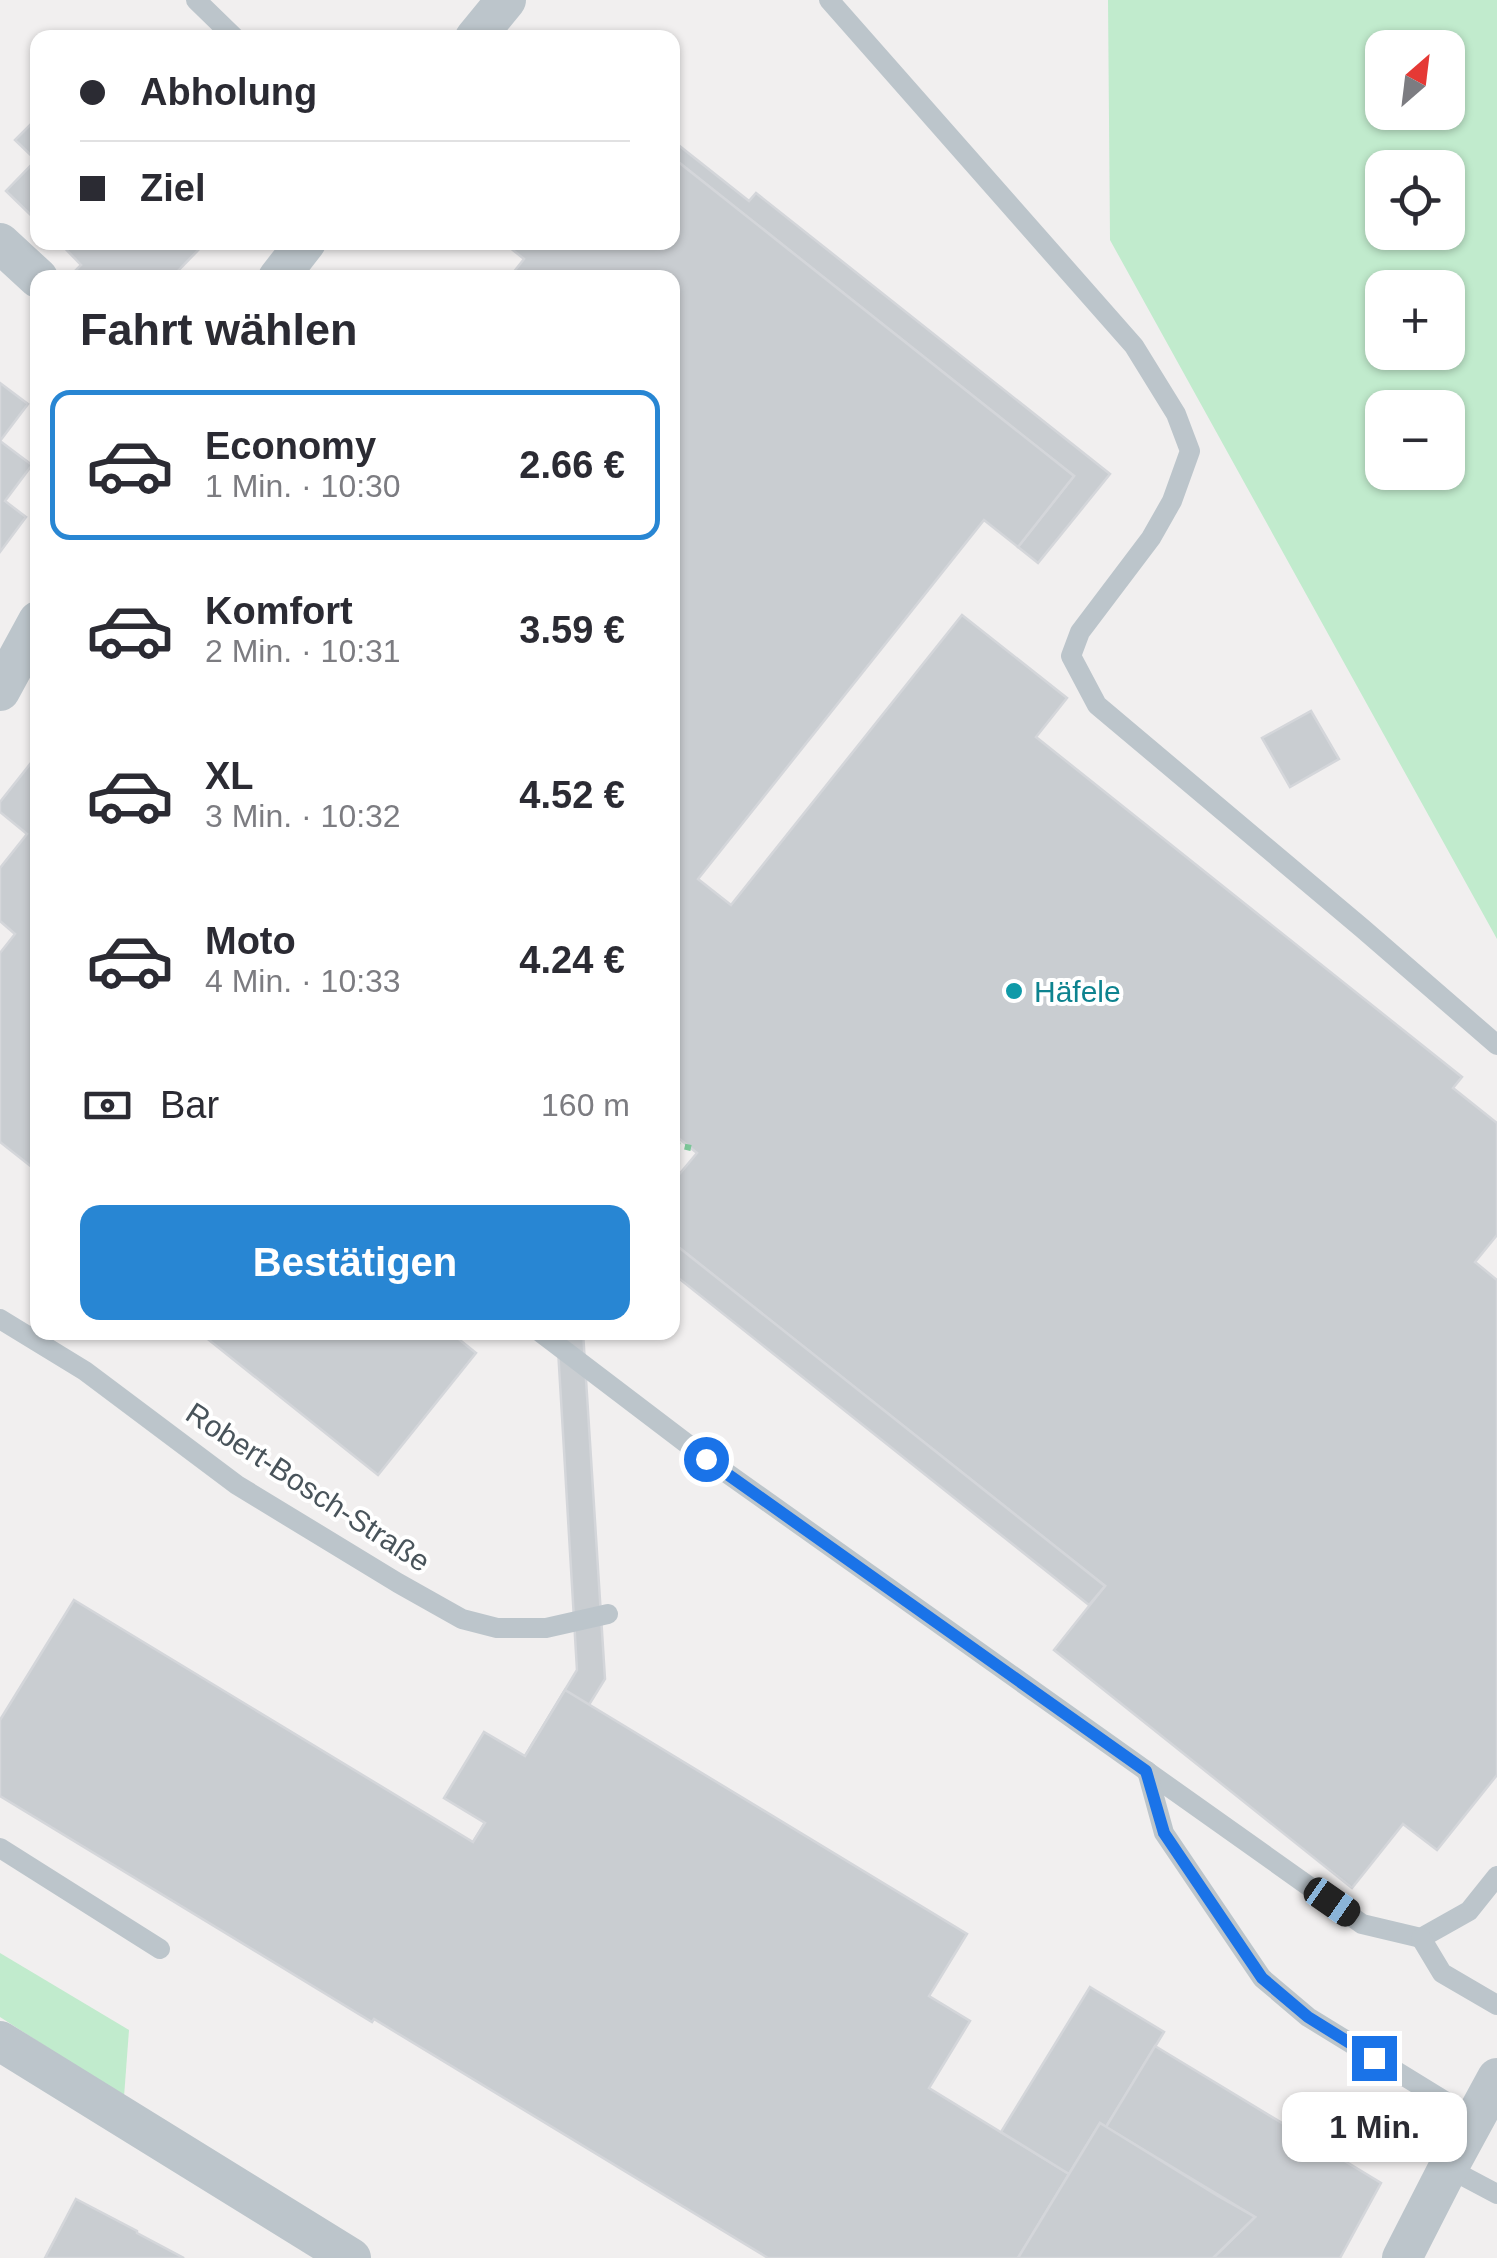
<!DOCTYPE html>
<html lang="de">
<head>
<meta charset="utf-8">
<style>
  :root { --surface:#fff; --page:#f7f7f7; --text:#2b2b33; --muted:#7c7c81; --line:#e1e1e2; --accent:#2886d3 }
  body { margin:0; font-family:Helvetica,sans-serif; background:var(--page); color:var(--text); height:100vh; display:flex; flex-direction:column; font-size:38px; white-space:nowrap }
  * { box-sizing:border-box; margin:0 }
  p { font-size:32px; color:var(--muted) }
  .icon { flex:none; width:55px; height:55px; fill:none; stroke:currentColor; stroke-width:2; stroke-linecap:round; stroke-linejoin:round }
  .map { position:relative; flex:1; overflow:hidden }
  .details { position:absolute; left:30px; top:270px; width:650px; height:1070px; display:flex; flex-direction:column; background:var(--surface); border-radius:20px; box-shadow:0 2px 8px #0004 }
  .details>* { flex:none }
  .top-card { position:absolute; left:30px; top:30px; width:650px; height:220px; border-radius:20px; box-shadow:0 2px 8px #0004; display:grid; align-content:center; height:220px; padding:0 50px; background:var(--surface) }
  .needle { width:65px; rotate:28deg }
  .tools { position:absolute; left:1365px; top:30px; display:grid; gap:20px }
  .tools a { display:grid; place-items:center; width:100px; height:100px; border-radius:20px; background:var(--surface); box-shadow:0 2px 8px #0004; font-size:50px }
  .end { position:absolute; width:45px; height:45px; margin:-22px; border:12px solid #1a73e8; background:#fff; box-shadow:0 0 0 5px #fff }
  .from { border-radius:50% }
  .bubble { position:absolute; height:70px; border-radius:20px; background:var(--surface); box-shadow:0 2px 8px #0004; font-size:32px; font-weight:700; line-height:70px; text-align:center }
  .car { position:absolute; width:30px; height:60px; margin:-30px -15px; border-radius:12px; box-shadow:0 0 8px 2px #0007; background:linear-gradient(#222 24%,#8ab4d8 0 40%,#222 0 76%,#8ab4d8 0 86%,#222 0) }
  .top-card b { display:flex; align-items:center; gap:35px; height:95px; font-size:38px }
  .top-card b+b { border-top:2px solid var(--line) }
  .top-card i { width:25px; height:25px; background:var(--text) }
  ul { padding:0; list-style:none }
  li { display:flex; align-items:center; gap:30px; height:150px; margin:0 20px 15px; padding:0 30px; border:5px solid transparent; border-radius:20px }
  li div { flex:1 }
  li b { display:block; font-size:38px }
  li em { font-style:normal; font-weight:700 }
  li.selected { border-color:var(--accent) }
  li>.icon { width:90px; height:90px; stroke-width:1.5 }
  h2 { padding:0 50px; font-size:45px; line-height:120px }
  .pay { display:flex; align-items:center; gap:25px; height:110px; padding:0 50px; font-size:38px }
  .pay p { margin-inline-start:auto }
  .button { display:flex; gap:20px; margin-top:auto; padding:20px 50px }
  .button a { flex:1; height:115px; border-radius:20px; background:var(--accent); color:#fff; font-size:40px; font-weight:700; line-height:115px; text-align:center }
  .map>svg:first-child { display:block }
  .green { fill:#c1ebcd; fill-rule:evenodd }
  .building { fill:#c9cdd1; stroke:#d4d6da; stroke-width:2.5 }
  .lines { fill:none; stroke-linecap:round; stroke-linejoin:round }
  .path { stroke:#7cc799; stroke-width:6; stroke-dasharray:8 5; stroke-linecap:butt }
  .lane { stroke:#bcc5cb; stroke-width:20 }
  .street { stroke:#bcc5cb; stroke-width:40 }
  .route { stroke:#1a73e8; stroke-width:12 }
  .culture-dot { fill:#0f9aa8; stroke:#fff; stroke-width:4 }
  .labels { text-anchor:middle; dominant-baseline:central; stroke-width:8; stroke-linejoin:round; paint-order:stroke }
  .culture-label { font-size:30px; fill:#0d838f; stroke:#fff; text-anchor:start }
  .street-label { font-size:30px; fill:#49545b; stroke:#fff }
</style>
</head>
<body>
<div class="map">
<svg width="1497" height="2258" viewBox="0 0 1497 2258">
  <rect width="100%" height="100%" fill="#f1efef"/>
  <g class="green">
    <path d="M1108,0H1497V939L1110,240ZM1382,48H1448V112H1382ZM1382,168H1448V232H1382ZM1382,288H1448V352H1382ZM1382,408H1448V472H1382Z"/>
    <path d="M0,1953L129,2030L124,2097L0,2017Z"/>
  </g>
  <g class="building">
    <path d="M38,117V222L6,191L36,160L15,140Z"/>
    <path d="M672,140L749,201L756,193L1110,474L1038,563L1018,547L1074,476L672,157Z"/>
    <path d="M672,157L1074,476L1018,547L984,520L698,879L731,905L962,615L1067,698L1036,737L1462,1077L1453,1088L1497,1123V1235L1475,1262L1497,1280V1775L1437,1850L1403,1824L1352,1888L1054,1650L1105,1586L672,1242V1183L697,1153L672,1133V278H509L524,259L503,242H672Z"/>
    <path d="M59,242H206L171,278H83L76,270L81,265Z"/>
    <path d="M0,383L28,404L0,441Z"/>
    <path d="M0,441L32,465L5,501L26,517L0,552Z"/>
    <path d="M1311,711L1339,759L1290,787L1262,738Z"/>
    <path d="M38,754V1172L0,1142V953L15,934L0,921V868L27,834L0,812V802Z"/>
    <path d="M672,1242L1105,1586L1089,1605L672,1273Z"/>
    <path d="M199,1332H450L476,1353L378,1475Z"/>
    <path d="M557,1332H583L605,1679L496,1855L473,1842L577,1670Z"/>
    <path d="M74,1600L473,1842L485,1823L444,1798L484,1732L525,1756L565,1690L967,1934L929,1996L970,2021L929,2088L1069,2174L1018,2258H768L374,2019L372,2022L0,1796V1720Z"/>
    <path d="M1090,1987L1164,2032L1106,2127L1100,2123L1069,2174L1001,2132Z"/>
    <path d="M1155,2046L1381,2183L1340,2258H1213L1255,2217L1106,2127Z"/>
    <path d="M1100,2123L1218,2196L1255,2217L1213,2258H1018Z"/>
    <path d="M76,2199L137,2231V2233L184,2258H45Z"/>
  </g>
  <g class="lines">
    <path class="path" d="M672,1144L691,1148"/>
    <g class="lane">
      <path d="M196,0L235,38"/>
      <path d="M829,0L1134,346L1176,414L1190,451L1172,501L1151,538L1080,632L1071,656L1097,705L1362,928L1497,1045"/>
      <path d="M0,1319L85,1371L237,1485L398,1583L462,1619L497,1628H546L608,1614"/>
      <path d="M540,1332L707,1459L1362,1924L1421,1938L1469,1911L1497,1876"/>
      <path d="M1147,1771L1164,1833L1262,1978L1308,2017L1474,2119"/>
      <path d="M0,1848L160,1949"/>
      <path d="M1421,1938L1442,1973L1497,2005"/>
      <path d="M1448,2168L1497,2194"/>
    </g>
    <g class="street">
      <path d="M475,38L506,0"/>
      <path d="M0,243L38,278"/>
      <path d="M278,278L306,242"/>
      <path d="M0,691L38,621"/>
      <path d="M0,2041L351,2258"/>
      <path d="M1402,2258L1448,2168L1497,2078"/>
    </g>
  </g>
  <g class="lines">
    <path class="route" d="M706,1459L1146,1771L1164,1833L1262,1978L1308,2017L1374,2058"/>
  </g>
  <circle class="culture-dot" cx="1014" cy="991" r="10"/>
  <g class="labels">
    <g class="culture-label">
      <text x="1034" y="991">Häfele</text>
    </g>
    <g class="street-label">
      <text transform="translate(308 1487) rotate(33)">Robert-Bosch-Straße</text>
    </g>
  </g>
</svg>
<div class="tools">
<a><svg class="needle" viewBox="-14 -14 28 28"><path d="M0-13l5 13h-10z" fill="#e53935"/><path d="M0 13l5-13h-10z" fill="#7c7c81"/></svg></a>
<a><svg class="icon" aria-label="locate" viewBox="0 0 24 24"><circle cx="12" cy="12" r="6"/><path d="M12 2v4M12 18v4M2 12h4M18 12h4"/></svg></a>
<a>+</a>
<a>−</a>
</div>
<i class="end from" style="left:706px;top:1459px"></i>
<i class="end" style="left:1374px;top:2058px"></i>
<div class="bubble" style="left:1282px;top:2092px;width:185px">1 Min.</div>
<i class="car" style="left:1332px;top:1902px;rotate:125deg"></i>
<div class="top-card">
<b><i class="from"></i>Abholung</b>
<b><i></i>Ziel</b>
</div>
<section class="details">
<h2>Fahrt wählen</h2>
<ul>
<li class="selected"><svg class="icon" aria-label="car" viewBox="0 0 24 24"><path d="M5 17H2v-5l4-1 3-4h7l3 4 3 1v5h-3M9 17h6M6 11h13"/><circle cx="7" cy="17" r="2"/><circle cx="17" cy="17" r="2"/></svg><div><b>Economy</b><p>1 Min. · 10:30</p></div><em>2.66 €</em></li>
<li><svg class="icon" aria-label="car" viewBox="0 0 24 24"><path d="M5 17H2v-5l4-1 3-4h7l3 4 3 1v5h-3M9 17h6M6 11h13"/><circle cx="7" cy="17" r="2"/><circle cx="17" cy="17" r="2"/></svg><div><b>Komfort</b><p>2 Min. · 10:31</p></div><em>3.59 €</em></li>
<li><svg class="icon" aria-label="car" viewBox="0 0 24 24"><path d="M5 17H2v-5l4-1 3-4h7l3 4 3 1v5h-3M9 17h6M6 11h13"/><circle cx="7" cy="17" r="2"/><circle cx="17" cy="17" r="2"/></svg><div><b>XL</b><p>3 Min. · 10:32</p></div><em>4.52 €</em></li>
<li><svg class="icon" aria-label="car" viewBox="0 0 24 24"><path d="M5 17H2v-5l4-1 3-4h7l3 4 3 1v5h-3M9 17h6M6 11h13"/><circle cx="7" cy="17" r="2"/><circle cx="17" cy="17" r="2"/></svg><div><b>Moto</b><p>4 Min. · 10:33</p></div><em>4.24 €</em></li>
</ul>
<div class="pay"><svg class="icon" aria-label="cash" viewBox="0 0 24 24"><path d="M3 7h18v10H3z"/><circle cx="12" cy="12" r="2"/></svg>Bar<p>160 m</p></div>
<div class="button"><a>Bestätigen</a></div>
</section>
</div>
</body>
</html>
